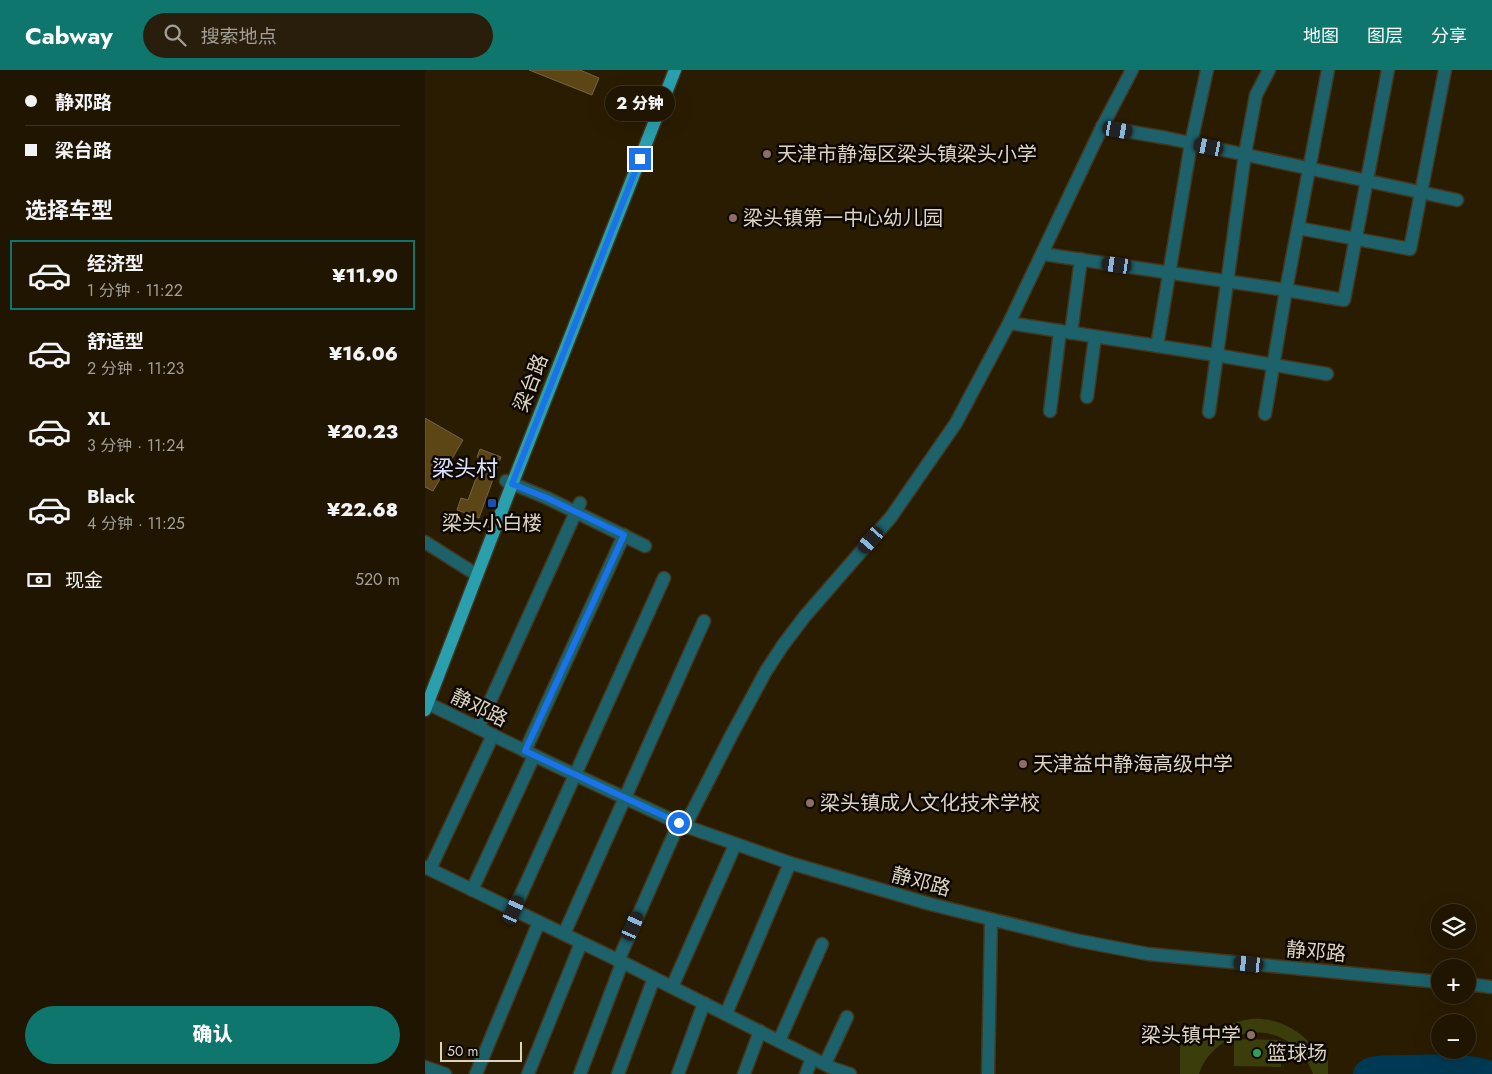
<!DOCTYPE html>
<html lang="zh">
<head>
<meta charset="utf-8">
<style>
  :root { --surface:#201501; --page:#281e0b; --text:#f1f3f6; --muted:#a29f99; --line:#3d3423; --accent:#0f766e }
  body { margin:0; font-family:Jost,"Noto Sans SC",sans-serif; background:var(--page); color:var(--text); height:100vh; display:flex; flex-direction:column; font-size:19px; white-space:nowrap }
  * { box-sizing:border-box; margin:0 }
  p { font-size:16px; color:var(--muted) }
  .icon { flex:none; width:28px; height:28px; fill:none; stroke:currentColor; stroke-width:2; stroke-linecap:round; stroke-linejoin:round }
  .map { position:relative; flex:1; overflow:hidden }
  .drawer { display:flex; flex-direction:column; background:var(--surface); width:425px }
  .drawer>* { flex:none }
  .guide { display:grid; align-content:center; height:110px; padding:0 25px; background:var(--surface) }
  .buttons { position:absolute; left:1006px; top:834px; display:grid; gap:10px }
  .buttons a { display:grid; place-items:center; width:45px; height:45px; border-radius:50%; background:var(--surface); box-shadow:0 5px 20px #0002,0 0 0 1px var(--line); font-size:25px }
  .scale { position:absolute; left:15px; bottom:12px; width:82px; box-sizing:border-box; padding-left:5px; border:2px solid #dcd3c3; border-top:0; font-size:14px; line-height:18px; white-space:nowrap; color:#dcd3c3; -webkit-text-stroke:4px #0d0801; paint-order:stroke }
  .end { position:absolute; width:22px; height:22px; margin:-11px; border:6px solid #1a73e8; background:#fff; box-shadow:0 0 0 2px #fff }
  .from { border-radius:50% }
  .bubble { position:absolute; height:35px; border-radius:18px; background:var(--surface); box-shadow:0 5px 20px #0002,0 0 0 1px var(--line); font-size:16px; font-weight:800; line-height:35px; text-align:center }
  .car { position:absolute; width:15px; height:30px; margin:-15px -8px; border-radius:6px; box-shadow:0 0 4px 1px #0007; background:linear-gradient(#222 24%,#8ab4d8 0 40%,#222 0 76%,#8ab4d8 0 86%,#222 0) }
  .guide b { display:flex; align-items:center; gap:18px; height:48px; font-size:19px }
  .guide b+b { border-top:1px solid var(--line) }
  .guide i { width:12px; height:12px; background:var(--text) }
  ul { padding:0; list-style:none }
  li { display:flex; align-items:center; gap:15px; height:70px; margin:0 10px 8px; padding:0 15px; border:2px solid transparent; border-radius:0px }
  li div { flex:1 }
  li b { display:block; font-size:19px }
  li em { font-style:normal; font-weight:800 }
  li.active { border-color:var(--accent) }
  li>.icon { width:45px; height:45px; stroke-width:1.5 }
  h2 { padding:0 25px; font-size:22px; line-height:60px }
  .pay { display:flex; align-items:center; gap:12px; height:55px; padding:0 25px; font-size:19px }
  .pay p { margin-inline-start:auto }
  .primary-button { display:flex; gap:10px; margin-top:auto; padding:10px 25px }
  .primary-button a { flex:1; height:58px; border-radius:30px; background:var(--accent); color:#fff; font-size:20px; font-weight:800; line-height:58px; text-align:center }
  header { display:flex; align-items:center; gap:30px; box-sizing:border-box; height:70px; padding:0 25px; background:var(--accent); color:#fff }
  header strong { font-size:24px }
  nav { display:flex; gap:28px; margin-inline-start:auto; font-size:18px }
  .search { width:350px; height:45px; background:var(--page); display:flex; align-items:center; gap:12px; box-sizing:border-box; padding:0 18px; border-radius:28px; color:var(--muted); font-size:19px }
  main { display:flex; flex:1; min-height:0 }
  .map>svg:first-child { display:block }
  .green { fill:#3b3e0a }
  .water { fill:#003954 }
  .building { fill:#5d4615; stroke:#746447 }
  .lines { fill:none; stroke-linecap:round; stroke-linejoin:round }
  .minor-casing { stroke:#43361c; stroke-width:15 }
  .major-casing { stroke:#43361c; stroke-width:15 }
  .minor { stroke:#1d616a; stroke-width:12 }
  .major { stroke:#2aa0af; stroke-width:12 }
  .route { stroke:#1a73e8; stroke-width:6 }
  .education-dot { fill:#8d6e63; stroke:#0d0801; stroke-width:2 }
  .transit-dot { fill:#1a4fb4; stroke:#0d0801; stroke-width:2 }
  .leisure-dot { fill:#2e9e5b; stroke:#0d0801; stroke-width:2 }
  .labels { text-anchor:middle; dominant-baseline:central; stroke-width:5; stroke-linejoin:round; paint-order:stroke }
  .poi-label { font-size:20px; fill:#dcd3c3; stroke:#0d0801; text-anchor:start }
  .street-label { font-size:20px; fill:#dcd3c3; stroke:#0d0801 }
  .quarter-label { font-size:22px; fill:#dce2ff; stroke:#0d0801 }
</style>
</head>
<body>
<header>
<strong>Cabway</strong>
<div class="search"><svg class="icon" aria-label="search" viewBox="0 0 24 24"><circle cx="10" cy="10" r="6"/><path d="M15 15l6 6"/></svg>搜索地点</div>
<nav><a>地图</a><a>图层</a><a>分享</a></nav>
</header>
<main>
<section class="drawer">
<div class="guide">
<b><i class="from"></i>静邓路</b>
<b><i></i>梁台路</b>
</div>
<h2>选择车型</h2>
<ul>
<li class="active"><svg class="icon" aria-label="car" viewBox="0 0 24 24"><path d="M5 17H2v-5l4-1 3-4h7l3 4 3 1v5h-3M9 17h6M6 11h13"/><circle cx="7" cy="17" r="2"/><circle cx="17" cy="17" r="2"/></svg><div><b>经济型</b><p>1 分钟 · 11:22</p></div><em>¥11.90</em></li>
<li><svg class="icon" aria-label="car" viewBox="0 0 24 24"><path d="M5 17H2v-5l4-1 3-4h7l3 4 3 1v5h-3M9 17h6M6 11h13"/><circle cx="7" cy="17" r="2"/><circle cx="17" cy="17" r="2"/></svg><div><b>舒适型</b><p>2 分钟 · 11:23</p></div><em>¥16.06</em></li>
<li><svg class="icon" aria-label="car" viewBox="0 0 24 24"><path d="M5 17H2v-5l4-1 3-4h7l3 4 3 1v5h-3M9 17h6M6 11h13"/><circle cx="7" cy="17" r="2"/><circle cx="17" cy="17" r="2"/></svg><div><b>XL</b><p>3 分钟 · 11:24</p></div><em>¥20.23</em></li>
<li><svg class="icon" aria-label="car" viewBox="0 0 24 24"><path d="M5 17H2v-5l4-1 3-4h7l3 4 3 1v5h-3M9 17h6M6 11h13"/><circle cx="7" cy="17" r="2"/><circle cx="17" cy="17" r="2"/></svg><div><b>Black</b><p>4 分钟 · 11:25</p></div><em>¥22.68</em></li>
</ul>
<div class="pay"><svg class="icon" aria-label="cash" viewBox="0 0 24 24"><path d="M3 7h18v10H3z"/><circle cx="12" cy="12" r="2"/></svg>现金<p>520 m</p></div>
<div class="primary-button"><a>确认</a></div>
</section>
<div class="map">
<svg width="1067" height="1004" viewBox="0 0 1067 1004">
  <rect width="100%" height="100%" fill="#2a1c01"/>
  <g class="green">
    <path d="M826,949C854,947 879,961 894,985L903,986V1004H888C874,963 828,950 794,976C785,983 777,993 774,1004H755V971L774,972V976C789,960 805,952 826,949Z"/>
    <path d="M809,969L856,970V997L809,996Z"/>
  </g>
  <path class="water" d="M974,985C1001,985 1042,982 1067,991V1004H928C931,983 957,986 974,985Z"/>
  <g class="building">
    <path d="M104,0H155L174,8L167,25Z"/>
    <path d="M0,348L38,370L8,421L0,417Z"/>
    <path d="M55,379L76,387L54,448L32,440L36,428L43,430L58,389L52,387Z"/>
  </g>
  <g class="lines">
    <g class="minor-casing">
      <g id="minor">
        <path d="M677,57L742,68L1032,130"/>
        <path d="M873,158L985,179L1020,0"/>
        <path d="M618,184L861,220L919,230L963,0"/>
        <path d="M584,253L791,285L902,304"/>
        <path d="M646,263L656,189"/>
        <path d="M732,276L766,73L782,0"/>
        <path d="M662,327L670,267"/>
        <path d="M625,341L635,261"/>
        <path d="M784,342L820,84L831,25L844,0"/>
        <path d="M840,344L861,220L903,0"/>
        <path d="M81,411L122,428L220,476"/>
        <path d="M0,472L52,505"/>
        <path d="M0,632L127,694L260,756L365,793L505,834L650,870L723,884L1015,912"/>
        <path d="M53,658L155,433"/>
        <path d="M100,681L199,465"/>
        <path d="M260,756L307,664L341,601L358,575L380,546L466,447L531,353L584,253L677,57L707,0"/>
        <path d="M0,797L203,895L407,998L425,1004"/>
        <path d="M5,799L68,665"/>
        <path d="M47,820L109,686"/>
        <path d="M89,840L239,508"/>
        <path d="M139,864L279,551"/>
        <path d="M193,891L254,753"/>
        <path d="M1042,914L1067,917"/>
        <path d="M247,917L310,775"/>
        <path d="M301,944L365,793"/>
        <path d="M354,971L397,874"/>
        <path d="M400,994L422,947"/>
        <path d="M0,997L20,1004"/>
        <path d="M51,1004L114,852"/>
        <path d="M103,1004L156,873"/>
        <path d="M155,1004L197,893"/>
        <path d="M193,1004L229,908"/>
        <path d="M253,1004L279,933"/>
        <path d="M319,1004L335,961"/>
        <path d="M381,1004L387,988"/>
        <path d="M563,1004L566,850"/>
      </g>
    </g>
    <g class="major-casing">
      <path id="major" d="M0,640L86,417L250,0"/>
    </g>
    <use href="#minor" class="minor"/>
    <use href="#major" class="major"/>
  </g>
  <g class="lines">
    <path class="route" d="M215,89L87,414L122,428L199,465L100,681L254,753"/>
  </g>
  <g class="education-dot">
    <circle cx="342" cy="84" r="5"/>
    <circle cx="308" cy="148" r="5"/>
    <circle cx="598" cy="694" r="5"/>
    <circle cx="385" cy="733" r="5"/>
    <circle cx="826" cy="965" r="5"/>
  </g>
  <rect class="transit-dot" x="62" y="428" width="10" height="10" rx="2.5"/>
  <circle class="leisure-dot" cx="832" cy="983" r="5"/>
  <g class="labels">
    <g class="poi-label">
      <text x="352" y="84">天津市静海区梁头镇梁头小学</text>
      <text x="318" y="148">梁头镇第一中心幼儿园</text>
      <text x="67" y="453" text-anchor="middle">梁头小白楼</text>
      <text x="608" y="694">天津益中静海高级中学</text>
      <text x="395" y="733">梁头镇成人文化技术学校</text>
      <text x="816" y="965" text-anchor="end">梁头镇中学</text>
      <text x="842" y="983">篮球场</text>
    </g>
    <g class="street-label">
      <text transform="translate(106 313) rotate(-69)">梁台路</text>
      <text transform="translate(54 638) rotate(26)">静邓路</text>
      <text transform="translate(496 812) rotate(15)">静邓路</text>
      <text transform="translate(891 882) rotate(5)">静邓路</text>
    </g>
    <g class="quarter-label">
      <text x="40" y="398">梁头村</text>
    </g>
  </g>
</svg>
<div class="buttons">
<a><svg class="icon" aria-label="layers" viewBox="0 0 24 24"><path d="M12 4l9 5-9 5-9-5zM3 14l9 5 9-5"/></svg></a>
<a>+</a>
<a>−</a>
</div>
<div class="scale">50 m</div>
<i class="end from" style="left:254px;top:753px"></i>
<i class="end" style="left:215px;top:89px"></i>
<div class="bubble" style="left:180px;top:16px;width:70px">2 分钟</div>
<i class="car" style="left:693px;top:60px;rotate:100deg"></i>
<i class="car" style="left:784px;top:77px;rotate:281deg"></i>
<i class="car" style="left:692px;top:195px;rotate:278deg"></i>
<i class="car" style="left:446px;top:470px;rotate:221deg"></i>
<i class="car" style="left:89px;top:840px;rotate:24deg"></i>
<i class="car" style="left:208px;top:856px;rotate:24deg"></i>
<i class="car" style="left:824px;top:894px;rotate:276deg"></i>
</div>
</main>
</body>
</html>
